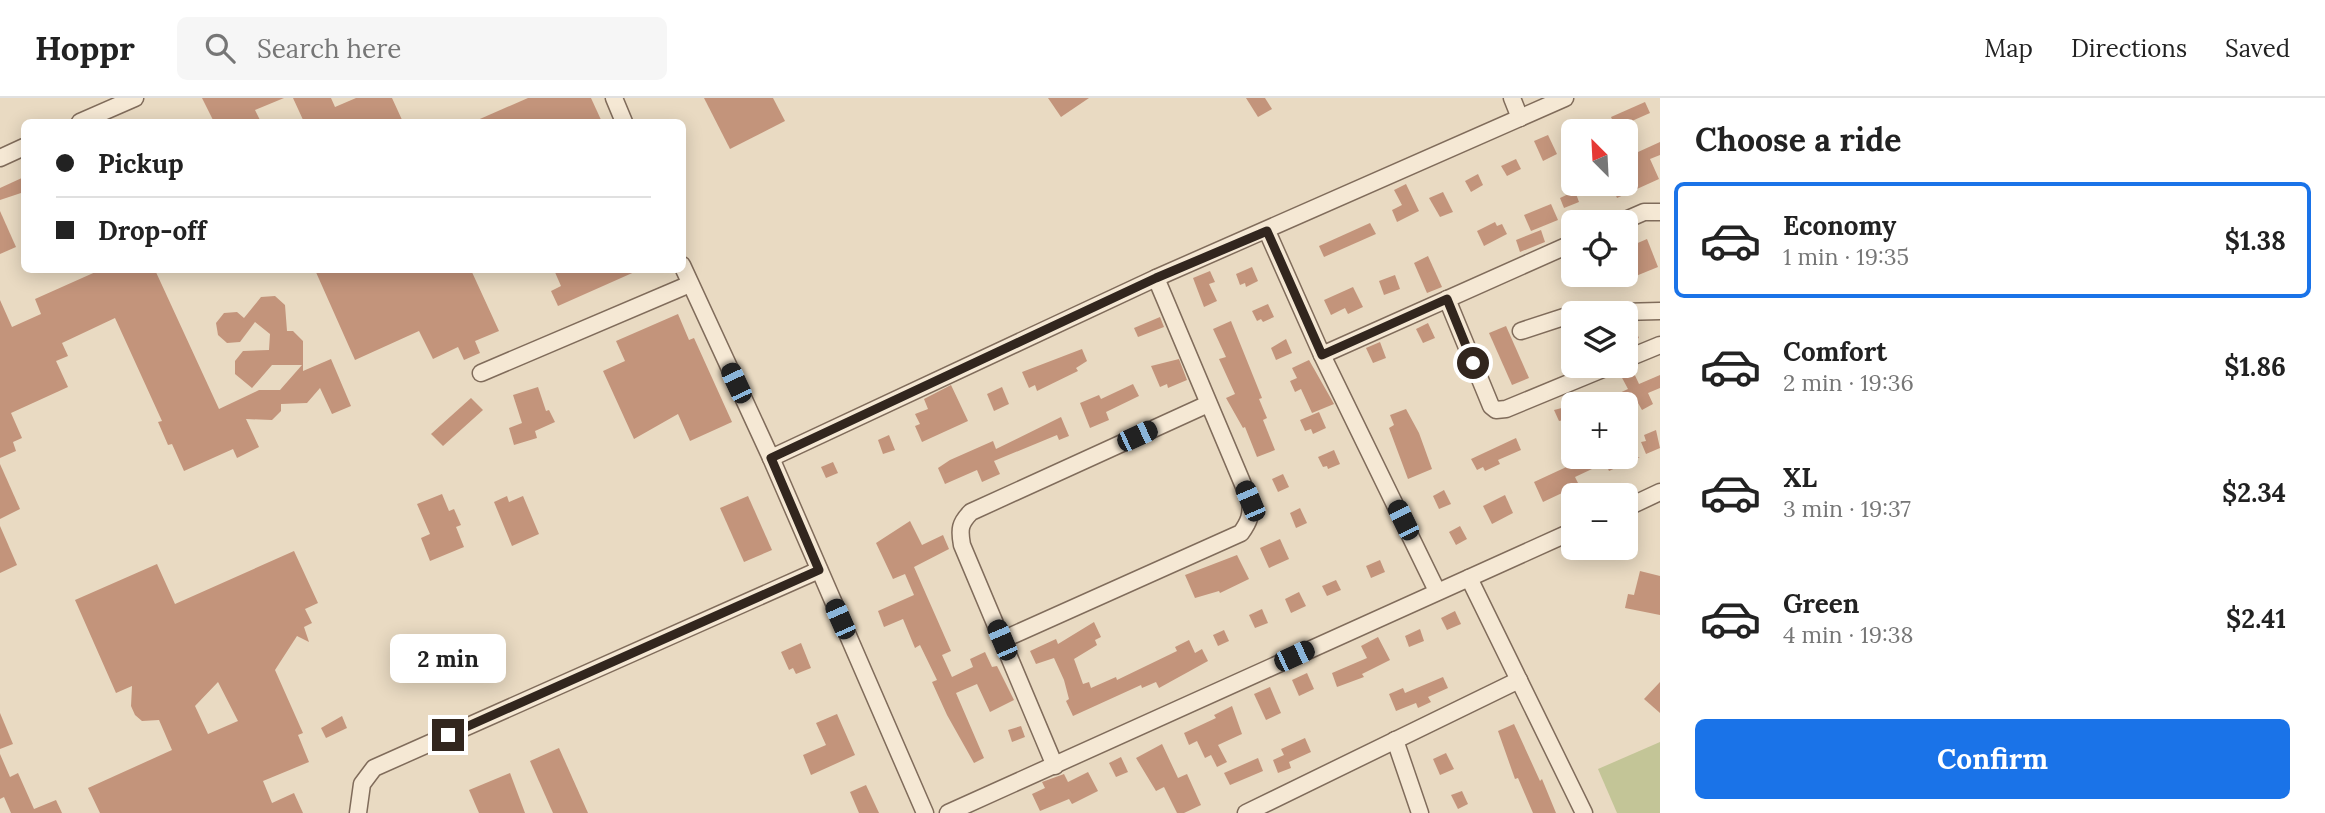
<!DOCTYPE html>
<html lang="en">
<head>
<meta charset="utf-8">
<style>
  :root { --surface:#fff; --page:#f6f6f6; --text:#222; --muted:#767676; --line:#e0e0e0; --accent:#1a73e8 }
  body { margin:0; font-family:Lora,serif; background:var(--page); color:var(--text); height:100vh; display:flex; flex-direction:column; font-size:26px; white-space:nowrap }
  * { box-sizing:border-box; margin:0 }
  p { font-size:23px; color:var(--muted) }
  .icon { flex:none; width:38px; height:38px; fill:none; stroke:currentColor; stroke-width:2; stroke-linecap:round; stroke-linejoin:round }
  .map { position:relative; flex:1; overflow:hidden }
  .details { display:flex; flex-direction:column; background:var(--surface); width:665px }
  .details>* { flex:none }
  .banner { position:absolute; left:21px; top:21px; width:665px; height:154px; border-radius:10px; box-shadow:0 4px 18px #0003; display:grid; align-content:center; height:154px; padding:0 35px; background:var(--surface) }
  .needle { width:46px; rotate:336deg }
  .controls { position:absolute; left:1561px; top:21px; display:grid; gap:14px }
  .controls a { display:grid; place-items:center; width:77px; height:77px; border-radius:10px; background:var(--surface); box-shadow:0 4px 18px #0003; font-size:35px }
  .end { position:absolute; width:32px; height:32px; margin:-16px; border:9px solid #32261e; background:#fff; box-shadow:0 0 0 4px #fff }
  .from { border-radius:50% }
  .bubble { position:absolute; height:49px; border-radius:10px; background:var(--surface); box-shadow:0 4px 18px #0003; font-size:23px; font-weight:800; line-height:49px; text-align:center }
  .car { position:absolute; width:21px; height:42px; margin:-21px -10px; border-radius:9px; box-shadow:0 0 5px 2px #0007; background:linear-gradient(#222 24%,#8ab4d8 0 40%,#222 0 76%,#8ab4d8 0 86%,#222 0) }
  .banner b { display:flex; align-items:center; gap:24px; height:66px; font-size:26px }
  .banner b+b { border-top:2px solid var(--line) }
  .banner i { width:18px; height:18px; background:var(--text) }
  ul { padding:0; list-style:none }
  li { display:flex; align-items:center; gap:21px; height:116px; margin:0 14px 10px; padding:0 21px; border:4px solid transparent; border-radius:10px }
  li div { flex:1 }
  li b { display:block; font-size:26px }
  li em { font-style:normal; font-weight:800 }
  li.selected { border-color:var(--accent) }
  li>.icon { width:63px; height:63px; stroke-width:1.5 }
  h2 { padding:0 35px; font-size:32px; line-height:84px }
  .action { display:flex; gap:14px; margin-top:auto; padding:14px 35px }
  .action a { flex:1; height:80px; border-radius:10px; background:var(--accent); color:#fff; font-size:28px; font-weight:800; line-height:80px; text-align:center }
  header { display:flex; align-items:center; gap:42px; box-sizing:border-box; height:98px; padding:0 35px; background:var(--surface); border-bottom:2px solid var(--line) }
  header strong { font-size:33px }
  nav { display:flex; gap:38px; margin-inline-start:auto; font-size:24px }
  .search { width:490px; height:63px; background:var(--page); display:flex; align-items:center; gap:18px; box-sizing:border-box; padding:0 24px; border-radius:10px; color:var(--muted); font-size:26px }
  main { display:flex; flex:1; min-height:0 }
  .map>svg:first-child { display:block }
  .green { fill:#c3c597 }
  .building { fill:#c3947b; fill-rule:evenodd }
  .lines { fill:none; stroke-linecap:round; stroke-linejoin:round }
  .minor-casing { stroke:#806c5b; stroke-width:19 }
  .minor { stroke:#f5e8d4; stroke-width:16 }
  .route { stroke:#32261e; stroke-width:9 }
</style>
</head>
<body>
<header>
<strong>Hoppr</strong>
<div class="search"><svg class="icon" aria-label="search" viewBox="0 0 24 24"><circle cx="10" cy="10" r="6"/><path d="M15 15l6 6"/></svg>Search here</div>
<nav><a>Map</a><a>Directions</a><a>Saved</a></nav>
</header>
<main>
<div class="map">
<svg width="1660" height="715" viewBox="0 0 1660 715">
  <rect width="100%" height="100%" fill="#e9dac2"/>
  <path class="green" d="M1660,644V715H1617L1598,671Z"/>
  <g class="building">
    <path d="M202,0H284L255,12L261,24H214Z"/>
    <path d="M293,0H331L335,9L356,0H392L403,24H304Z"/>
    <path d="M528,0H591L602,24H473Z"/>
    <path d="M704,0H773L785,23L730,51Z"/>
    <path d="M1048,0H1089L1061,19Z"/>
    <path d="M1246,0H1265L1272,11L1258,19Z"/>
    <path d="M1645,4L1650,15L1616,30L1611,19Z"/>
    <path d="M1626,29L1638,54L1660,44V57L1650,61L1659,81L1617,100L1611,86H1626Z"/>
    <path d="M1548,37L1557,56L1543,63L1534,43Z"/>
    <path d="M1516,61L1521,71L1507,78L1501,68Z"/>
    <path d="M1478,76L1483,87L1471,94L1465,83Z"/>
    <path d="M24,79V94L0,102V90Z"/>
    <path d="M1406,86L1419,113L1397,124L1392,112L1402,107L1394,92Z"/>
    <path d="M1575,93L1579,104L1564,110L1560,100Z"/>
    <path d="M1443,94L1453,114L1440,119L1429,100Z"/>
    <path d="M1551,106L1558,122L1531,133L1524,117Z"/>
    <path d="M0,113L16,149L0,156Z"/>
    <path d="M1495,124L1497,128L1502,126L1507,136L1484,148L1477,133Z"/>
    <path d="M1370,125L1376,136L1324,159L1319,148Z"/>
    <path d="M1541,132L1545,144L1520,154L1516,142Z"/>
    <path d="M1647,141L1658,169L1626,182V150Z"/>
    <path d="M1428,158L1442,189L1427,195L1414,165Z"/>
    <path d="M1252,169L1258,183L1246,189L1245,185L1240,187L1236,176Z"/>
    <path d="M100,172H155L219,311L259,292H280L302,267H272L252,290L235,276V263L243,253L269,252L270,236L255,224L240,244L227,245L218,237L216,225L224,215L237,214L244,220L261,199L275,198L285,207L287,233H293L303,243V273L331,261L351,308L332,316L320,290L307,305L281,306V313L272,322L246,321L259,349L237,360L233,351L184,373L172,346L168,347L158,324L162,323L115,220L62,245L68,258L56,263L68,289L11,315L22,340L13,344L16,353L0,360V202L12,229L41,216L35,201Z"/>
    <path d="M315,172H471L499,233L475,243L480,255L464,262L458,249L433,261L419,233L355,262Z"/>
    <path d="M554,172H639L558,208L551,193L561,188Z"/>
    <path d="M1210,173L1215,184L1209,186L1217,203L1204,209L1193,180Z"/>
    <path d="M1395,177L1400,191L1384,197L1379,183Z"/>
    <path d="M1353,189L1363,209L1348,216L1345,210L1331,217L1324,202Z"/>
    <path d="M1268,206L1274,219L1263,224L1261,221L1257,223L1252,213Z"/>
    <path d="M678,216L689,242L694,240L732,324L690,343L678,316L634,341L603,273L625,263L616,243Z"/>
    <path d="M1160,219L1164,229L1138,239L1134,230Z"/>
    <path d="M1231,223L1262,300L1259,301L1267,320L1263,322L1275,352L1257,359L1245,329L1243,330L1226,300L1235,296L1219,261L1226,259L1213,231Z"/>
    <path d="M1626,224H1632L1639,240L1626,245Z"/>
    <path d="M1428,225L1435,240L1423,245L1416,231Z"/>
    <path d="M1506,228L1529,280L1512,287L1489,235Z"/>
    <path d="M1286,241L1292,255L1276,262L1271,250Z"/>
    <path d="M1380,244L1386,260L1373,265L1366,250Z"/>
    <path d="M1082,251L1087,263L1076,270L1078,273L1037,293L1035,287L1029,290L1022,274Z"/>
    <path d="M1179,261L1187,282L1168,290L1167,286L1160,289L1151,268Z"/>
    <path d="M1309,262L1334,306L1312,315L1301,291L1295,294L1290,283L1297,280L1292,270Z"/>
    <path d="M1632,271L1639,286L1660,277V290L1648,295L1653,306L1642,312L1638,305L1630,309L1596,306L1628,291L1620,276Z"/>
    <path d="M1133,286L1139,298L1106,314L1109,322L1090,330L1080,305L1099,297L1101,301Z"/>
    <path d="M951,287L968,323L922,344L915,328L920,326L915,316L928,311L924,301Z"/>
    <path d="M538,289L546,313L549,312L555,324L535,333L537,340L514,347L509,330L522,325L513,297Z"/>
    <path d="M1002,289L1009,306L994,313L987,296Z"/>
    <path d="M471,300L483,312L443,348L431,336Z"/>
    <path d="M1573,307V320L1559,323L1554,312Z"/>
    <path d="M1406,311L1419,335L1432,371L1408,381L1389,330L1394,327L1390,317Z"/>
    <path d="M1319,314L1326,330L1313,336L1311,331L1305,333L1300,322Z"/>
    <path d="M1061,319L1069,338L1059,342L1057,337L994,363L1000,376L982,384L977,372L945,386L938,370L950,362L993,343L996,351Z"/>
    <path d="M1656,332L1660,350L1646,356L1641,344L1646,343L1644,337Z"/>
    <path d="M889,337L895,352L883,356L878,342Z"/>
    <path d="M1516,340L1521,352L1498,362L1500,366L1485,373L1483,369L1477,372L1471,361Z"/>
    <path d="M1334,352L1340,366L1328,371L1327,368L1323,369L1318,359Z"/>
    <path d="M1572,359H1586L1592,371L1575,379L1579,387L1543,404L1534,384L1575,365Z"/>
    <path d="M1603,359H1640L1609,373Z"/>
    <path d="M833,364L838,375L826,380L821,369Z"/>
    <path d="M0,366L20,411L0,421Z"/>
    <path d="M1283,376L1289,389L1278,394L1272,381Z"/>
    <path d="M1444,392L1451,406L1439,411L1433,398Z"/>
    <path d="M442,396L449,413L454,411L461,427L456,429L464,449L430,463L421,440L430,436L417,406Z"/>
    <path d="M1505,397L1513,415L1492,426L1483,408Z"/>
    <path d="M507,398L509,404L523,398L539,436L512,448L494,404Z"/>
    <path d="M748,398L772,452L744,464L720,410Z"/>
    <path d="M1300,410L1307,425L1296,430L1290,415Z"/>
    <path d="M910,423L922,447L943,437L949,451L914,469L951,553L942,557L952,579L973,569L970,561L985,554L992,569L997,568L1014,602L990,614L977,586L956,595L984,660L974,665L947,617L932,584L937,582L920,547L915,550L903,521L884,529L878,513L914,497L905,476L893,481L876,445Z"/>
    <path d="M0,428L17,467L0,475Z"/>
    <path d="M1460,428L1467,441L1456,447L1449,434Z"/>
    <path d="M1280,441L1289,461L1269,470L1260,450Z"/>
    <path d="M294,453L318,505L305,511L312,525L304,529L309,544L297,538L275,572L303,635L298,637L309,664L263,683L272,705L294,695L303,715H100L88,690L172,652L159,622L142,623L135,617L131,608L132,588L116,595L75,502L157,466L175,506ZM218,584L238,623L208,636L195,608Z"/>
    <path d="M1237,457L1249,481L1220,495L1219,493L1195,500L1185,477Z"/>
    <path d="M1380,462L1385,474L1371,480L1366,468Z"/>
    <path d="M1640,473L1660,478V517L1625,510L1628,496L1634,497Z"/>
    <path d="M1336,482L1341,492L1327,498L1322,488Z"/>
    <path d="M1299,494L1306,508L1291,515L1285,501Z"/>
    <path d="M1262,511L1268,525L1255,530L1249,517Z"/>
    <path d="M1455,513L1461,526L1447,532L1441,520Z"/>
    <path d="M1094,524L1101,539L1095,542L1097,547L1074,561L1083,586L1089,584L1091,590L1116,579L1117,582L1177,553L1175,549L1189,542L1195,555L1202,551L1208,563L1159,590L1156,584L1142,590L1141,587L1073,618L1066,603L1069,601L1064,582L1054,560L1036,566L1030,553L1056,541L1058,546Z"/>
    <path d="M1420,531L1424,543L1409,549L1405,538Z"/>
    <path d="M1224,532L1229,543L1218,548L1213,537Z"/>
    <path d="M1378,539L1390,562L1362,576L1364,579L1337,589L1332,575L1367,560L1361,548Z"/>
    <path d="M459,540L464,553L449,559L444,547Z"/>
    <path d="M801,545L811,570L796,576L793,570L789,572L781,554Z"/>
    <path d="M1307,575L1314,591L1299,598L1292,582Z"/>
    <path d="M1443,579L1448,590L1428,599L1431,604L1418,610L1416,605L1396,613L1389,596L1403,590L1405,595Z"/>
    <path d="M1660,584V615L1644,601Z"/>
    <path d="M1270,589L1281,615L1266,622L1254,596Z"/>
    <path d="M1232,608L1242,636L1218,647L1227,664L1217,669L1211,657L1205,660L1197,643L1189,647L1184,635L1216,620L1214,617Z"/>
    <path d="M0,615L13,646L0,651Z"/>
    <path d="M837,616L855,657L811,677L803,657L826,647L816,625Z"/>
    <path d="M342,618L347,630L326,640L321,630Z"/>
    <path d="M1514,626L1540,683L1542,681L1556,715H1533L1518,680L1515,681L1498,633Z"/>
    <path d="M1021,628L1025,639L1012,644L1008,632Z"/>
    <path d="M1305,640L1311,654L1289,664L1291,670L1278,675L1273,662L1284,657L1281,651Z"/>
    <path d="M1162,646L1178,680L1187,676L1201,707L1184,715H1177L1164,689L1156,693L1136,660Z"/>
    <path d="M559,650L588,715H553L530,663Z"/>
    <path d="M1446,655L1454,671L1440,677L1433,661Z"/>
    <path d="M0,656L10,679L18,675L34,711L56,702L62,715H11L4,699L0,701Z"/>
    <path d="M1121,659L1128,674L1116,679L1109,665Z"/>
    <path d="M1258,660L1263,673L1230,687L1224,675Z"/>
    <path d="M1088,674L1098,693L1072,706L1069,701L1040,713L1032,696L1045,690L1042,684L1064,676L1068,684Z"/>
    <path d="M510,675L525,715H479L469,692Z"/>
    <path d="M866,687L879,715H859L850,694Z"/>
    <path d="M1462,693L1468,706L1458,711L1451,697Z"/>
  </g>
  <g class="lines">
    <g class="minor-casing">
      <g id="minor">
        <path d="M614,0L624,24"/>
        <path d="M1512,0L1520,20"/>
        <path d="M80,24L135,0"/>
        <path d="M0,60L24,49"/>
        <path d="M1621,124L1644,114H1660"/>
        <path d="M1267,133L1322,257L1437,493"/>
        <path d="M682,167L771,360L925,715"/>
        <path d="M1447,201L1491,308L1496,312L1506,311L1610,268"/>
        <path d="M1582,215L1660,213"/>
        <path d="M1521,233L1573,216"/>
        <path d="M1322,257L1573,145"/>
        <path d="M1626,261L1660,247"/>
        <path d="M481,275L690,186"/>
        <path d="M771,360L1156,180L1565,0"/>
        <path d="M1626,410L1660,394"/>
        <path d="M1469,480L1584,715"/>
        <path d="M1002,542L1241,435C1249,424 1252,416 1250,403L1156,180"/>
        <path d="M1395,642L1420,715"/>
        <path d="M1055,668L962,447C959,431 960,425 971,414L1208,306"/>
        <path d="M358,715L362,686L374,670L819,472"/>
        <path d="M948,715L1573,433"/>
        <path d="M1246,715L1519,582"/>
      </g>
    </g>
    <use href="#minor" class="minor"/>
  </g>
  <g class="lines">
    <path class="route" d="M448,637L819,472L771,360L1156,180L1267,133L1322,257L1447,201L1473,265"/>
  </g>
</svg>
<div class="controls">
<a><svg class="needle" viewBox="-14 -14 28 28"><path d="M0-13l5 13h-10z" fill="#e53935"/><path d="M0 13l5-13h-10z" fill="#767676"/></svg></a>
<a><svg class="icon" aria-label="locate" viewBox="0 0 24 24"><circle cx="12" cy="12" r="6"/><path d="M12 2v4M12 18v4M2 12h4M18 12h4"/></svg></a>
<a><svg class="icon" aria-label="layers" viewBox="0 0 24 24"><path d="M12 4l9 5-9 5-9-5zM3 14l9 5 9-5"/></svg></a>
<a>+</a>
<a>−</a>
</div>
<i class="end from" style="left:1473px;top:265px"></i>
<i class="end" style="left:448px;top:637px"></i>
<div class="bubble" style="left:390px;top:536px;width:116px">2 min</div>
<i class="car" style="left:736px;top:285px;rotate:335deg"></i>
<i class="car" style="left:1137px;top:338px;rotate:65deg"></i>
<i class="car" style="left:1250px;top:403px;rotate:337deg"></i>
<i class="car" style="left:1403px;top:422px;rotate:334deg"></i>
<i class="car" style="left:840px;top:521px;rotate:336deg"></i>
<i class="car" style="left:1002px;top:542px;rotate:337deg"></i>
<i class="car" style="left:1294px;top:558px;rotate:65deg"></i>
<div class="banner">
<b><i class="from"></i>Pickup</b>
<b><i></i>Drop-off</b>
</div>
</div>
<section class="details">
<h2>Choose a ride</h2>
<ul>
<li class="selected"><svg class="icon" aria-label="car" viewBox="0 0 24 24"><path d="M5 17H2v-5l4-1 3-4h7l3 4 3 1v5h-3M9 17h6M6 11h13"/><circle cx="7" cy="17" r="2"/><circle cx="17" cy="17" r="2"/></svg><div><b>Economy</b><p>1 min · 19:35</p></div><em>$1.38</em></li>
<li><svg class="icon" aria-label="car" viewBox="0 0 24 24"><path d="M5 17H2v-5l4-1 3-4h7l3 4 3 1v5h-3M9 17h6M6 11h13"/><circle cx="7" cy="17" r="2"/><circle cx="17" cy="17" r="2"/></svg><div><b>Comfort</b><p>2 min · 19:36</p></div><em>$1.86</em></li>
<li><svg class="icon" aria-label="car" viewBox="0 0 24 24"><path d="M5 17H2v-5l4-1 3-4h7l3 4 3 1v5h-3M9 17h6M6 11h13"/><circle cx="7" cy="17" r="2"/><circle cx="17" cy="17" r="2"/></svg><div><b>XL</b><p>3 min · 19:37</p></div><em>$2.34</em></li>
<li><svg class="icon" aria-label="car" viewBox="0 0 24 24"><path d="M5 17H2v-5l4-1 3-4h7l3 4 3 1v5h-3M9 17h6M6 11h13"/><circle cx="7" cy="17" r="2"/><circle cx="17" cy="17" r="2"/></svg><div><b>Green</b><p>4 min · 19:38</p></div><em>$2.41</em></li>
</ul>
<div class="action"><a>Confirm</a></div>
</section>
</main>
</body>
</html>
